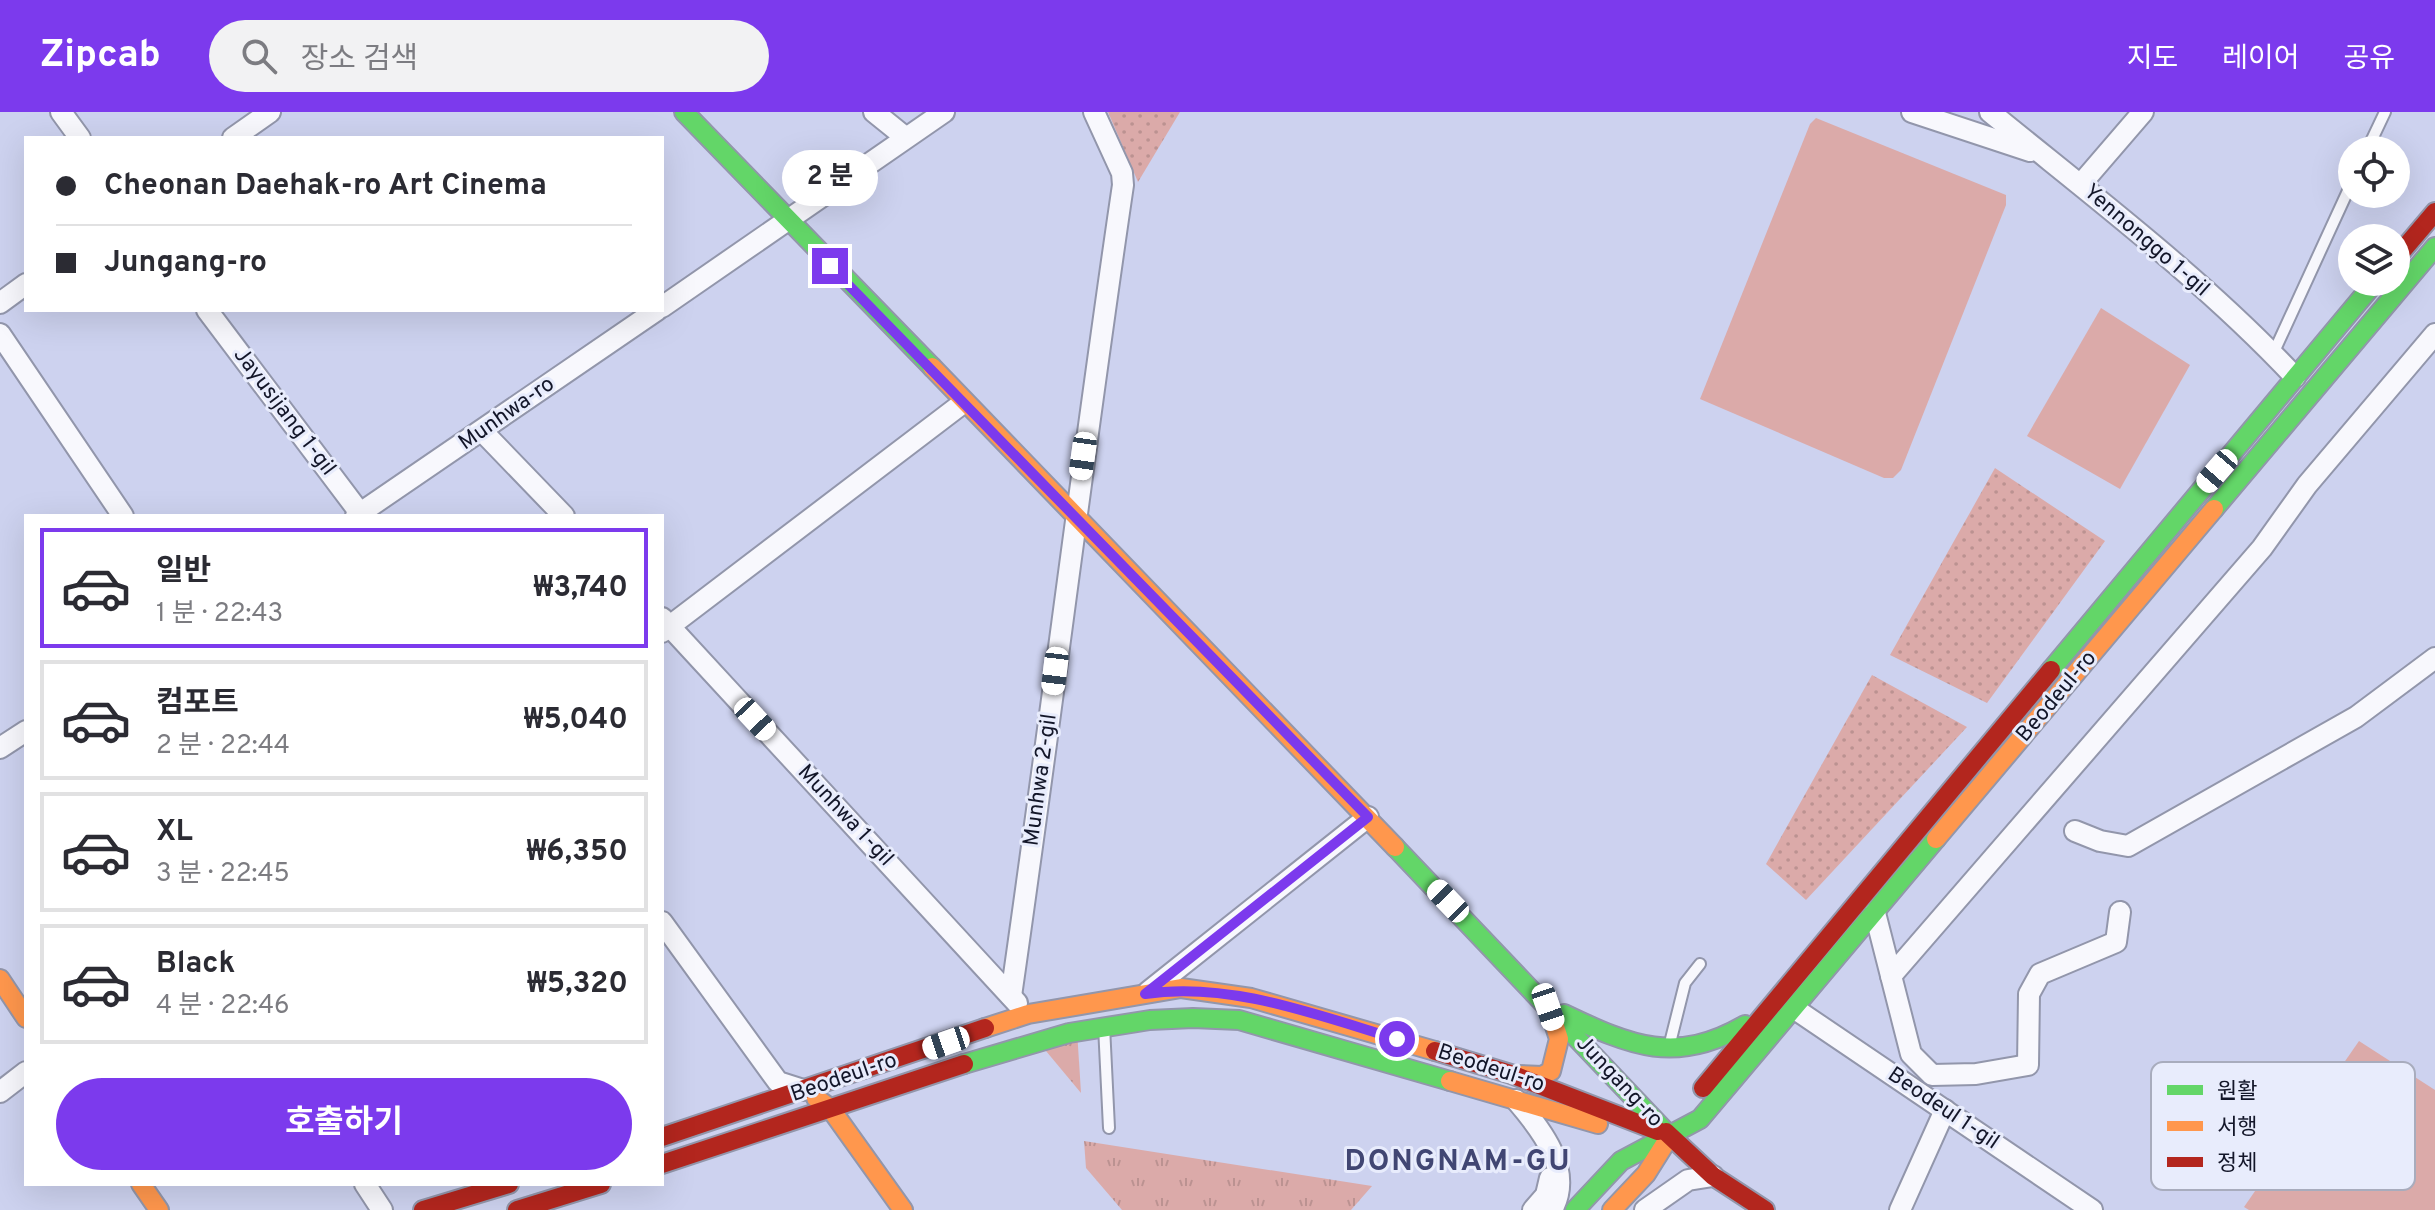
<!DOCTYPE html>
<html lang="ko">
<head>
<meta charset="utf-8">
<style>
  :root { --surface:#fff; --page:#f2f2f3; --text:#2b2b33; --muted:#7c7c81; --line:#e1e1e2; --accent:#7c3aed }
  body { margin:0; font-family:Overpass,"Noto Sans KR",sans-serif; background:var(--page); color:var(--text); height:100vh; display:flex; flex-direction:column; font-size:30px; white-space:nowrap }
  * { box-sizing:border-box; margin:0 }
  p { font-size:26px; color:var(--muted) }
  .icon { flex:none; width:44px; height:44px; fill:none; stroke:currentColor; stroke-width:2; stroke-linecap:round; stroke-linejoin:round }
  .map { position:relative; flex:1; overflow:hidden }
  .details { position:absolute; left:24px; top:402px; width:640px; height:672px; display:flex; flex-direction:column; background:var(--surface); border-radius:0px; box-shadow:0 8px 32px #0002 }
  .details>* { flex:none }
  .top-card { position:absolute; left:24px; top:24px; width:640px; height:176px; border-radius:0px; box-shadow:0 8px 32px #0002; display:grid; align-content:center; height:176px; padding:0 32px; background:var(--surface) }
  .buttons { position:absolute; left:2338px; top:24px; display:grid; gap:16px }
  .buttons a { display:grid; place-items:center; width:72px; height:72px; border-radius:50%; background:var(--surface); box-shadow:0 8px 32px #0002; font-size:40px }
  .end { position:absolute; width:36px; height:36px; margin:-18px; border:10px solid #7c3aed; background:#fff; box-shadow:0 0 0 4px #fff }
  .from { border-radius:50% }
  .bubble { position:absolute; height:56px; border-radius:28px; background:var(--surface); box-shadow:0 8px 32px #0002; font-size:26px; font-weight:700; line-height:56px; text-align:center }
  .car { position:absolute; width:24px; height:48px; margin:-24px -12px; border-radius:10px; box-shadow:0 0 6px 2px #0007; background:linear-gradient(#fff 24%,#345 0 40%,#fff 0 76%,#345 0 86%,#fff 0) }
  .top-card b { display:flex; align-items:center; gap:28px; height:76px; font-size:30px }
  .top-card b+b { border-top:2px solid var(--line) }
  .top-card i { width:20px; height:20px; background:var(--text) }
  ul { padding:14px 0 0; list-style:none }
  li { display:flex; align-items:center; gap:24px; height:120px; margin:0 16px 12px; padding:0 16px; border:4px solid var(--line); border-radius:0px }
  li div { flex:1 }
  li b { display:block; font-size:30px }
  li em { font-style:normal; font-weight:700 }
  li.active { border-color:var(--accent) }
  li>.icon { width:72px; height:72px; stroke-width:1.5 }
  .action { display:flex; gap:16px; margin-top:auto; padding:16px 32px }
  .action a { flex:1; height:92px; border-radius:48px; background:var(--accent); color:#fff; font-size:32px; font-weight:700; line-height:92px; text-align:center }
  header { display:flex; align-items:center; gap:48px; box-sizing:border-box; height:112px; padding:0 40px; background:var(--accent); color:#fff }
  header strong { font-size:38px }
  nav { display:flex; gap:44px; margin-inline-start:auto; font-size:28px }
  .search { width:560px; height:72px; background:var(--page); display:flex; align-items:center; gap:20px; box-sizing:border-box; padding:0 28px; border-radius:44px; color:var(--muted); font-size:30px }
  .map>svg:first-child { display:block }
  .grass { fill:url(#grass-tufts) }
  .park { fill:url(#park-dots) }
  .pitch { fill:#dbaaa9 }
  .lines { fill:none; stroke-linecap:round; stroke-linejoin:round }
  .lane-casing { stroke:#9296ab; stroke-width:14 }
  .street-casing { stroke:#9296ab; stroke-width:24 }
  .fast-casing { stroke:#9296ab; stroke-width:22 }
  .slow-casing { stroke:#9296ab; stroke-width:22 }
  .jam-casing { stroke:#9296ab; stroke-width:22 }
  .lane { stroke:#f8f8fd; stroke-width:10 }
  .street { stroke:#f8f8fd; stroke-width:20 }
  .fast { stroke:#63d668; stroke-width:18 }
  .slow { stroke:#ff974d; stroke-width:18 }
  .jam { stroke:#b3261e; stroke-width:18 }
  .route { stroke:#7c3aed; stroke-width:10 }
  .labels { text-anchor:middle; dominant-baseline:central; stroke-width:6; stroke-linejoin:round; paint-order:stroke }
  .street-label { font-size:22px; fill:#131629; stroke:#e8ecfc }
  .district-label { font-size:30px; font-weight:bold; letter-spacing:2px; fill:#414673; stroke:#e8ecfc }
  .key { fill:#e8ecfc; stroke:#a8acbd; stroke-width:2 }
  .key-label { font-size:22px; fill:#131629 }
</style>
</head>
<body>
<header>
<strong>Zipcab</strong>
<div class="search"><svg class="icon" aria-label="search" viewBox="0 0 24 24"><circle cx="10" cy="10" r="6"/><path d="M15 15l6 6"/></svg>장소 검색</div>
<nav><a>지도</a><a>레이어</a><a>공유</a></nav>
</header>
<div class="map">
<svg width="2435" height="1098" viewBox="0 0 2435 1098">
  <defs>
    <pattern id="grass-tufts" width="24" height="20" patternUnits="userSpaceOnUse" patternTransform="scale(2)"><rect width="24" height="20" fill="#dbaaa9"/><path d="M3 7l-1-3M5 7V3M7 7l1-3M15 17l-1-3M17 17v-4M19 17l1-3" fill="none" stroke="#bb9291"/></pattern>
    <pattern id="park-dots" width="8" height="8" patternUnits="userSpaceOnUse" patternTransform="scale(2)"><rect width="8" height="8" fill="#dbaaa9"/><path d="M2 2h.1M6 6h.1" fill="none" stroke="#bb9291" stroke-width="1.8" stroke-linecap="round"/></pattern>
  </defs>
  <rect width="100%" height="100%" fill="#cdd2ef"/>
  <g class="grass">
    <path d="M1077,918L1081,981L1036,927Z"/>
    <path d="M1084,1029L1372,1074L1351,1098H1122L1086,1056Z"/>
  </g>
  <g class="park">
    <path d="M1108,0H1180L1138,70Z"/>
    <path d="M1995,356L2105,429L1987,591L1890,543Z"/>
    <path d="M1872,563L1967,615L1806,788L1766,752Z"/>
  </g>
  <g class="pitch">
    <path d="M1816,6L2006,83V93L1901,358L1893,366H1884L1700,287L1810,12Z"/>
    <path d="M2101,196L2190,253L2120,377L2027,324Z"/>
    <path d="M2359,929L2435,978V1098H2249L2244,1095Z"/>
  </g>
  <g class="lines">
    <g class="lane-casing">
      <g id="lane">
        <path d="M2367,38L2385,0"/>
        <path d="M2273,242L2352,70"/>
        <path d="M1104,914L1109,1016"/>
        <path d="M1669,935L1685,871L1700,852"/>
      </g>
    </g>
    <g class="street-casing">
      <g id="street">
        <path d="M61,0L80,26"/>
        <path d="M874,0L905,25"/>
        <path d="M1912,0L2030,39"/>
        <path d="M1990,0C2094,85 2203,167 2295,265"/>
        <path d="M233,26L270,0"/>
        <path d="M2081,72L2143,0"/>
        <path d="M0,191L26,172"/>
        <path d="M662,195L944,0"/>
        <path d="M207,198L360,401"/>
        <path d="M0,222L123,404"/>
        <path d="M482,319L564,404"/>
        <path d="M356,404L657,198"/>
        <path d="M662,506L1017,891"/>
        <path d="M662,520L963,291"/>
        <path d="M0,636L26,619"/>
        <path d="M2075,719L2100,729L2128,734L2356,605L2435,546"/>
        <path d="M1875,801L1911,942L1932,963L1976,962L2028,953L2029,882L2040,862L2116,830L2120,800"/>
        <path d="M662,810L778,970L803,978"/>
        <path d="M1891,864L2262,436L2307,373L2435,222"/>
        <path d="M1148,880L1368,705"/>
        <path d="M1011,884C1050,614 1083,343 1123,73L1122,61L1094,0"/>
        <path d="M1795,897L2092,1098"/>
        <path d="M0,980L26,960"/>
        <path d="M1516,988C1541,1017 1574,1058 1552,1098"/>
        <path d="M365,1072L382,1098"/>
        <path d="M1533,1098L1546,1083L1550,1066"/>
        <path d="M1645,1098L1688,1068L1713,1064"/>
        <path d="M1900,1098L1945,998"/>
      </g>
    </g>
    <g class="fast-casing">
      <g id="fast">
        <path d="M684,0L932,255"/>
        <path d="M2214,397L2435,135"/>
        <path d="M2051,558L2375,170"/>
        <path d="M1395,735L1666,1020"/>
        <path d="M1564,902C1631,934 1676,953 1745,913"/>
        <path d="M964,952L1069,921L1150,908L1193,906L1239,908L1450,969"/>
        <path d="M1575,1098L1621,1049L1700,1007L1936,727"/>
      </g>
    </g>
    <g class="slow-casing">
      <g id="slow">
        <path d="M932,255L1395,735"/>
        <path d="M1936,727L2214,397"/>
        <path d="M0,867L26,906"/>
        <path d="M985,916L1028,902L1181,876L1251,886L1435,939"/>
        <path d="M1517,963L1542,964L1551,959L1559,927L1550,899"/>
        <path d="M1450,969L1598,1012"/>
        <path d="M816,986L830,996L903,1098"/>
        <path d="M141,1072L159,1098"/>
        <path d="M1612,1098L1646,1062L1668,1027"/>
      </g>
    </g>
    <g class="jam-casing">
      <g id="jam">
        <path d="M2396,146L2435,100"/>
        <path d="M1435,939L1511,962L1658,1019"/>
        <path d="M1703,976L2051,558"/>
        <path d="M1666,1020L1713,1064L1765,1098"/>
        <path d="M662,1025L985,916"/>
        <path d="M662,1052L964,952"/>
        <path d="M423,1098L509,1072"/>
        <path d="M517,1098L601,1072"/>
      </g>
    </g>
    <use href="#lane" class="lane"/>
    <use href="#street" class="street"/>
    <use href="#fast" class="fast"/>
    <use href="#slow" class="slow"/>
    <use href="#jam" class="jam"/>
  </g>
  <g class="lines">
    <path class="route" d="M830,154L1368,705L1145,882C1229,869 1317,903 1397,927"/>
  </g>
  <g class="labels">
    <g class="street-label">
      <text transform="translate(2146 129) rotate(41)">Yennonggo 1-gil</text>
      <text transform="translate(284 300) rotate(53)">Jayusijang 1-gil</text>
      <text transform="translate(507 302) rotate(-35)">Munhwa-ro</text>
      <text transform="translate(2057 585) rotate(-50)">Beodeul-ro</text>
      <text transform="translate(1041 668) rotate(-82)">Munhwa 2-gil</text>
      <text transform="translate(845 704) rotate(47)">Munhwa 1-gil</text>
      <text transform="translate(1491 957) rotate(18)">Beodeul-ro</text>
      <text transform="translate(844 966) rotate(-19)">Beodeul-ro</text>
      <text transform="translate(1619 970) rotate(47)">Jungang-ro</text>
      <text transform="translate(1943 997) rotate(34)">Beodeul 1-gil</text>
    </g>
    <g class="district-label">
      <text x="1458" y="1050">DONGNAM-GU</text>
    </g>
  </g>
  <rect x="2151" y="950" width="264" height="128" rx="12" class="key"/>
  <rect x="2167" y="973" width="36" height="10" fill="#63d668"/>
  <rect x="2167" y="1009" width="36" height="10" fill="#ff974d"/>
  <rect x="2167" y="1045" width="36" height="10" fill="#b3261e"/>
  <g class="key-label">
    <text x="2217" y="986">원활</text>
    <text x="2217" y="1022">서행</text>
    <text x="2217" y="1058">정체</text>
  </g>
</svg>
<div class="buttons">
<a><svg class="icon" aria-label="locate" viewBox="0 0 24 24"><circle cx="12" cy="12" r="6"/><path d="M12 2v4M12 18v4M2 12h4M18 12h4"/></svg></a>
<a><svg class="icon" aria-label="layers" viewBox="0 0 24 24"><path d="M12 4l9 5-9 5-9-5zM3 14l9 5 9-5"/></svg></a>
</div>
<i class="end from" style="left:1397px;top:927px"></i>
<i class="end" style="left:830px;top:154px"></i>
<div class="bubble" style="left:782px;top:38px;width:96px">2 분</div>
<i class="car" style="left:1083px;top:344px;rotate:188deg"></i>
<i class="car" style="left:2217px;top:359px;rotate:221deg"></i>
<i class="car" style="left:1055px;top:559px;rotate:187deg"></i>
<i class="car" style="left:755px;top:607px;rotate:137deg"></i>
<i class="car" style="left:1448px;top:789px;rotate:316deg"></i>
<i class="car" style="left:1548px;top:895px;rotate:161deg"></i>
<i class="car" style="left:946px;top:931px;rotate:251deg"></i>
<div class="top-card">
<b><i class="from"></i>Cheonan Daehak-ro Art Cinema</b>
<b><i></i>Jungang-ro</b>
</div>
<section class="details">
<ul>
<li class="active"><svg class="icon" aria-label="car" viewBox="0 0 24 24"><path d="M5 17H2v-5l4-1 3-4h7l3 4 3 1v5h-3M9 17h6M6 11h13"/><circle cx="7" cy="17" r="2"/><circle cx="17" cy="17" r="2"/></svg><div><b>일반</b><p>1 분 · 22:43</p></div><em>₩3,740</em></li>
<li><svg class="icon" aria-label="car" viewBox="0 0 24 24"><path d="M5 17H2v-5l4-1 3-4h7l3 4 3 1v5h-3M9 17h6M6 11h13"/><circle cx="7" cy="17" r="2"/><circle cx="17" cy="17" r="2"/></svg><div><b>컴포트</b><p>2 분 · 22:44</p></div><em>₩5,040</em></li>
<li><svg class="icon" aria-label="car" viewBox="0 0 24 24"><path d="M5 17H2v-5l4-1 3-4h7l3 4 3 1v5h-3M9 17h6M6 11h13"/><circle cx="7" cy="17" r="2"/><circle cx="17" cy="17" r="2"/></svg><div><b>XL</b><p>3 분 · 22:45</p></div><em>₩6,350</em></li>
<li><svg class="icon" aria-label="car" viewBox="0 0 24 24"><path d="M5 17H2v-5l4-1 3-4h7l3 4 3 1v5h-3M9 17h6M6 11h13"/><circle cx="7" cy="17" r="2"/><circle cx="17" cy="17" r="2"/></svg><div><b>Black</b><p>4 분 · 22:46</p></div><em>₩5,320</em></li>
</ul>
<div class="action"><a>호출하기</a></div>
</section>
</div>
</body>
</html>
